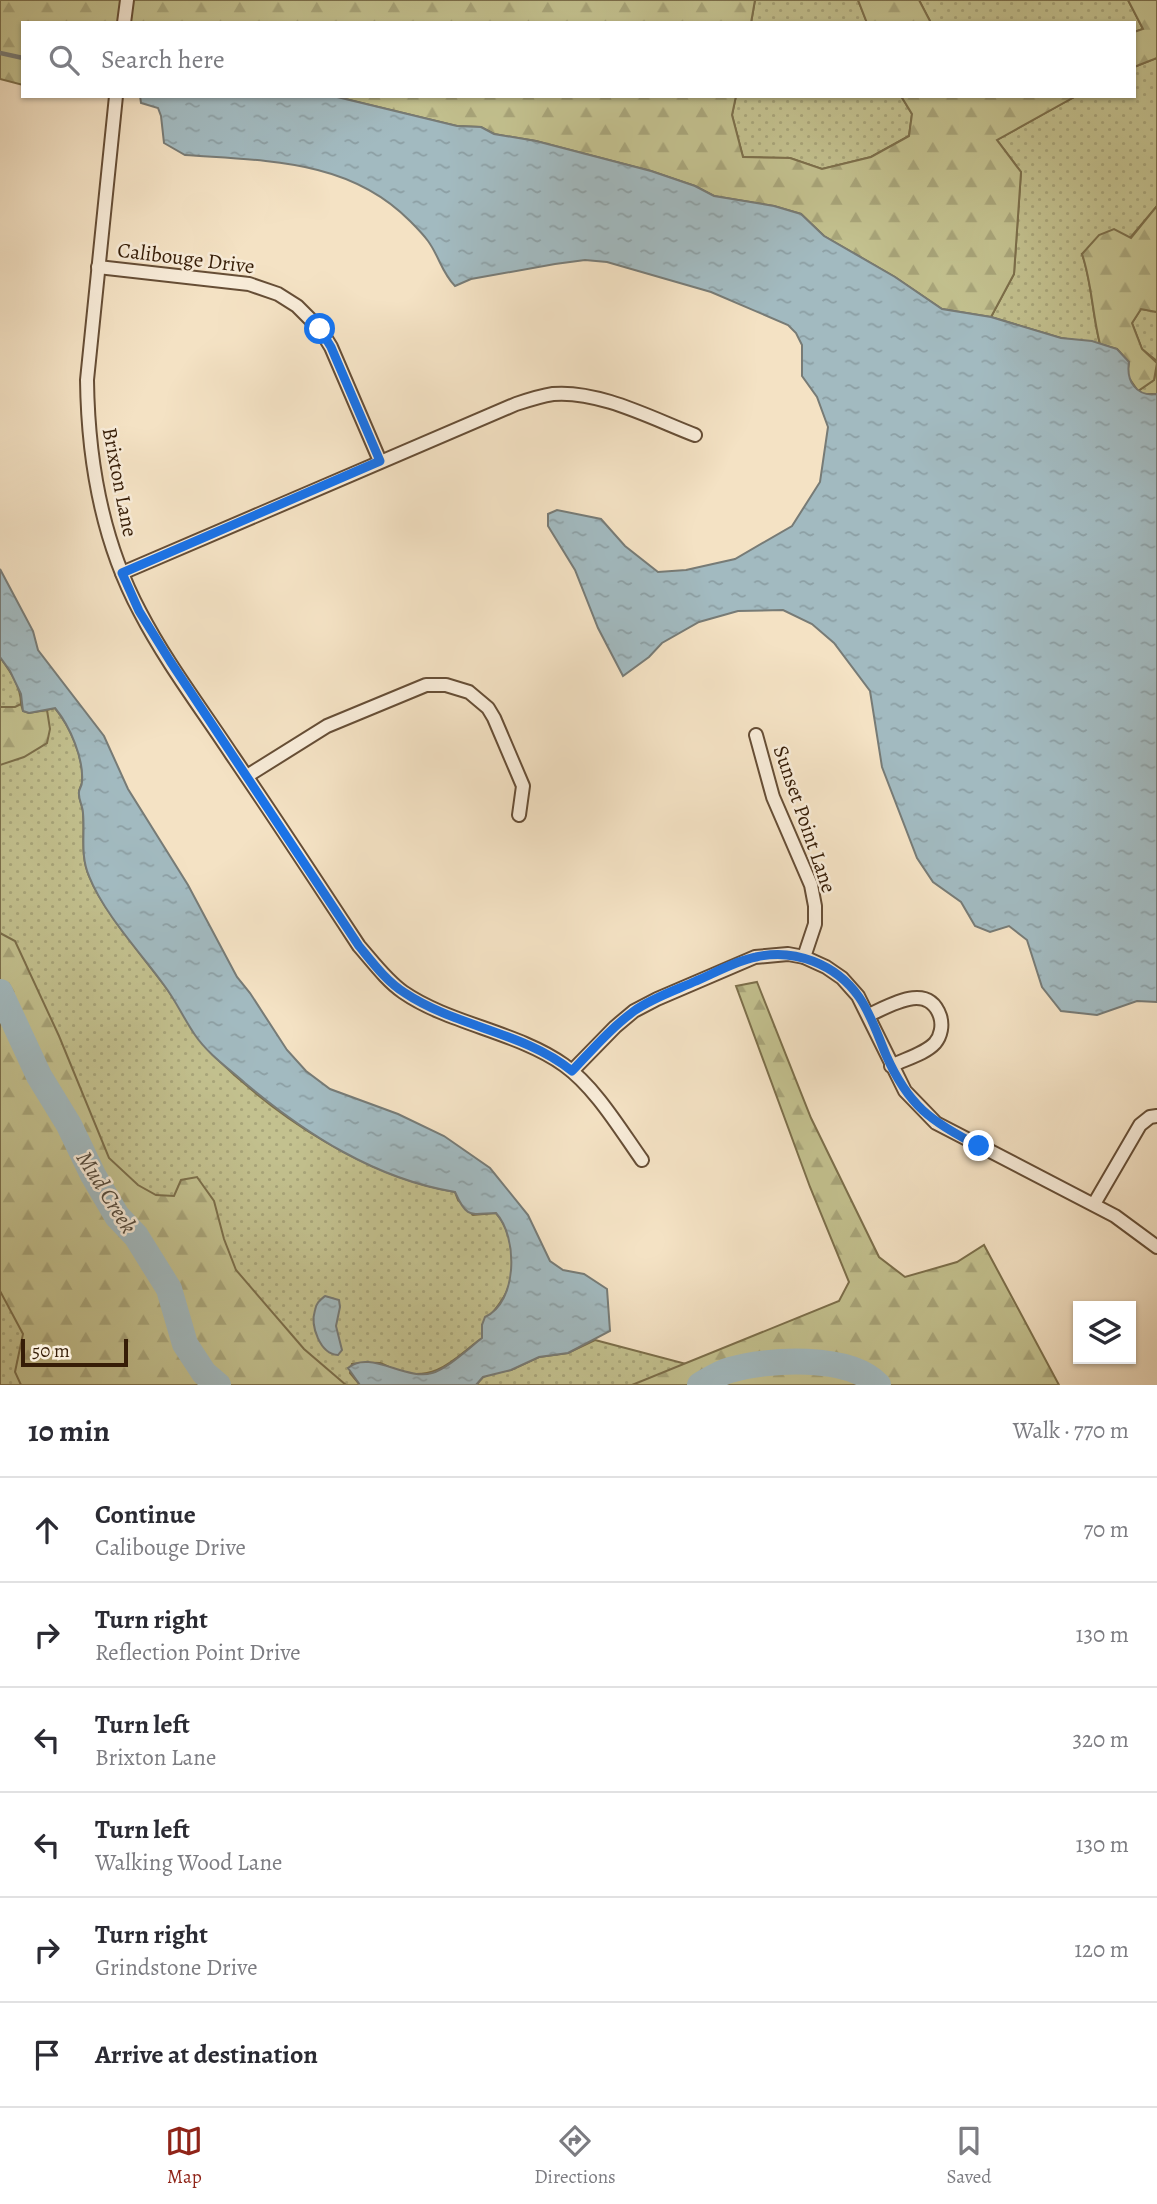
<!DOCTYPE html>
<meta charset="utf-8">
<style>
body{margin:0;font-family:Alegreya,serif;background:#f2f2f3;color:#2b2b33}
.controls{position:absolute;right:21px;bottom:21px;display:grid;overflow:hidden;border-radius:0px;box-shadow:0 2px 5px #0004}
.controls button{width:63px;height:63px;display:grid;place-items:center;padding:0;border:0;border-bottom:2px solid #e1e1e2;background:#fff;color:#2b2b33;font:35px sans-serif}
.scale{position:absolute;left:21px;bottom:18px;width:107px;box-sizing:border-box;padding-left:7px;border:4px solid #361d07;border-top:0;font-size:19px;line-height:24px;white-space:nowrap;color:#361d07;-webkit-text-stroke:5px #f8ecd9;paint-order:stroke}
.stop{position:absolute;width:21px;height:21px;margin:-16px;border:5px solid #1a73e8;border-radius:50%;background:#fff}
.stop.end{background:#1a73e8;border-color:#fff;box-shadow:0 2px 7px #0008}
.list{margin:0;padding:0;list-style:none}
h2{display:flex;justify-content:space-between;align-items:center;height:91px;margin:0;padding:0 28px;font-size:30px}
h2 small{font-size:23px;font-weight:400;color:#7c7c81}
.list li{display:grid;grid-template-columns:46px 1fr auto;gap:21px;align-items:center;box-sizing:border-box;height:105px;padding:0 28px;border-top:2px solid #e1e1e2}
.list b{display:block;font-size:26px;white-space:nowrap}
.list p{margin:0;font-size:23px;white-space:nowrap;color:#7c7c81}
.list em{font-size:23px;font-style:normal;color:#7c7c81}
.icon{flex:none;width:38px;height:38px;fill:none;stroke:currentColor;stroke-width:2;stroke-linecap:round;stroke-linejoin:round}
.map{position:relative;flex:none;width:1157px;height:1385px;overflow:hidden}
.search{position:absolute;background:#fff;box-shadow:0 2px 5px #0004;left:21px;right:21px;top:21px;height:77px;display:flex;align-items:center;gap:18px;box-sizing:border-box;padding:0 24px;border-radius:0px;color:#7c7c81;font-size:26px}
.sheet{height:721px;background:#fff}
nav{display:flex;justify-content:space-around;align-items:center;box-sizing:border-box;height:98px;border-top:2px solid #e1e1e2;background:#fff;font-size:19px;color:#7c7c81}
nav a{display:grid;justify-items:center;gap:4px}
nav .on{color:#8f2418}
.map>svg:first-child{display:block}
.grass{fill:url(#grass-dots);stroke:#7c6f4b;stroke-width:2}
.forest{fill:url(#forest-firs);stroke:#7c6f4b;stroke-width:2}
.water{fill:url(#water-ripples);stroke:#777b76;stroke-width:2}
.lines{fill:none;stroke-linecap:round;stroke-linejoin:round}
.stream{stroke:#777b76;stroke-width:4.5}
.river{stroke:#a2bac0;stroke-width:26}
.street-casing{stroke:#664e36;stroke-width:16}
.street{stroke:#f8ecd9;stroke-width:12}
.route{stroke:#1a73e8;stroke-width:9}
.labels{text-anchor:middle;stroke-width:5;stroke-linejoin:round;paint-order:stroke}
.street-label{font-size:21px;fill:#361d07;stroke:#f8ecd9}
.water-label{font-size:23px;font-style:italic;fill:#564c3e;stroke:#f8ecd9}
</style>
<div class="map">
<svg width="1157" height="1385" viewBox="0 0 1157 1385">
<defs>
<pattern id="grass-dots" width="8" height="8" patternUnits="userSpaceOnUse" patternTransform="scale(1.75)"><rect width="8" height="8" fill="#c3c18f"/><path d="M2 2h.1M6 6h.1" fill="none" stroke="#a8a57a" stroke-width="1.8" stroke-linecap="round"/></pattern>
<pattern id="forest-firs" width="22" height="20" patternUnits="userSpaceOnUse" patternTransform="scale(1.75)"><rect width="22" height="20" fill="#c3c18f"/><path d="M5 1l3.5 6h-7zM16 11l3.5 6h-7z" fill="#a8a57a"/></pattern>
<pattern id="water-ripples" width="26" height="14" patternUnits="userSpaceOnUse" patternTransform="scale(1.75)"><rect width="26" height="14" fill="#a2bac0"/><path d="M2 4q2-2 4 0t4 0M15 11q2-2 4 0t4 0" fill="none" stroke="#8c9fa4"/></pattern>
</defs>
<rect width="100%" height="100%" fill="#f4e2c4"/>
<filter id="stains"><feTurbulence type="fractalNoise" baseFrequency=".00286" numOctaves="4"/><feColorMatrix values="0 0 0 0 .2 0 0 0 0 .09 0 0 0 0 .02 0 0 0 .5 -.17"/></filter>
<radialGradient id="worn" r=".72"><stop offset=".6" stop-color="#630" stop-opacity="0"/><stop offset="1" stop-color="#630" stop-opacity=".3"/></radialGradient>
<g class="grass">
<polygon points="755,0 858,0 867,23 751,23"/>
<polygon points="919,0 1128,0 1143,29 1134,32 1134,23 931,23"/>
<path d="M 1157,58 L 1157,206 L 1130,238 L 1082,254 C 1092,283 1092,313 1100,344 L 1061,338 L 991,317 L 1014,274 L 1021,172 L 997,140 L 1076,96 L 1134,96 L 1134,67 Z"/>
<polygon points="736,96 901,96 912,114 909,136 871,157 822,169 790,158 743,157 732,115"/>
<polygon points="1141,309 1157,312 1157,361 1142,349 1132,323"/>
<polygon points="1157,363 1157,394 1142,394 1138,391 1154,380"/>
<path d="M 0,657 C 10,671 21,686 21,704 L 47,710 L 55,708 C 70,726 84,758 82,782 C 82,785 79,789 79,792 C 78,799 83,806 83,813 C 85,835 80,854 89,876 C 103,911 141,954 164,985 C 181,1007 194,1035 213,1055 C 277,1118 366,1177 455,1192 L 458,1200 L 473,1215 L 496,1213 C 513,1232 517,1270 506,1293 C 500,1305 491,1315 482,1325 L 482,1338 C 453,1359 438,1381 400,1372 C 393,1370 387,1365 380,1363 C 371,1362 361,1363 352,1364 L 350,1373 L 360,1385 L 0,1385 Z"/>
<polygon points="595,1340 766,1385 476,1385 483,1377 493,1373 511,1370 539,1357 568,1353"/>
</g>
<g class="forest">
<polygon points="0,0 755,0 751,23 23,23 23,85 0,79"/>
<polygon points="858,0 919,0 931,23 867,23"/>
<polygon points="1128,0 1157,0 1157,58 1134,67 1134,32 1143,29"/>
<polygon points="333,96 736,96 732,115 743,157 790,158 822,169 871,157 909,136 912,114 901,96 1076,96 997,140 1021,172 1014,274 991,317 942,309 895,277 824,236 801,214 774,206 714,196 695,186 651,171 536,141 494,134 481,127 457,126"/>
<path d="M 1157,206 L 1157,312 L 1141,309 L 1132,323 L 1142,349 L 1157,363 L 1154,380 L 1138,391 L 1127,375 L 1129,362 L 1117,349 L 1100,344 C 1092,313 1092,283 1082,254 L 1099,235 L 1114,229 L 1131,238 Z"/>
<polygon points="21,704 23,711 29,713 47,710 50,729 47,743 24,757 0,765 0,707 15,707"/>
<polygon points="0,933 15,941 59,1036 109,1158 138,1185 156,1195 174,1196 181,1180 197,1177 214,1201 224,1239 236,1270 304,1349 346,1385 21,1385 15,1372 23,1334 0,1291"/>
<polygon points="757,982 811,1118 879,1257 905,1277 957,1262 984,1245 1059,1385 632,1385 839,1301 849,1282 810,1187 736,986"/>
</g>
<g class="water">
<path d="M 140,96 L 333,96 L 457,126 L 481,127 L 494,134 L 536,141 L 651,171 L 695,186 L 714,196 L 774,206 L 801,214 L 824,236 L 895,277 L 942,309 L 991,317 L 1061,338 L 1092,341 L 1117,349 L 1129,362 C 1126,381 1136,397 1157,394 L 1157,1002 L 1137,1001 L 1097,1015 L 1061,1011 L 1042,987 L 1027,940 L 1009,926 L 990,932 L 975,926 L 961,902 L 933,882 L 917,858 L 882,767 L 870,691 L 834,643 L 812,624 L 783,610 L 738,611 L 699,622 L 662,643 L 649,657 L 623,676 L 598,628 L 575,570 L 548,526 L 548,514 L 557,510 L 601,519 L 625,546 L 658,572 L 686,570 L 735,559 L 792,526 L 820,482 L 828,427 L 817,397 L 802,376 L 802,345 L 796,333 L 788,325 L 711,292 L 607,262 L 585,260 L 555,264 L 471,279 L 455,286 C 442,273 439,256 428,241 C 423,234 416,227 410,221 C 349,159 266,161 185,155 L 164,143 L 161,116 L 158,108 L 141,103 Z"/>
<path d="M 0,569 L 33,631 L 38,650 L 104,736 L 128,789 L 188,885 L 237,977 L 250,993 L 287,1050 L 306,1071 L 330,1089 L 398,1114 L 444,1136 L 490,1168 L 528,1215 L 550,1261 L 563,1270 L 584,1274 L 607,1289 L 610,1331 L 568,1353 L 539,1357 L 511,1370 L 483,1377 L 476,1385 L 360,1385 L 348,1368 C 369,1349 406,1381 432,1373 C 447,1369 469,1348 482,1338 L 482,1325 L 485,1317 C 518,1302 518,1237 496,1213 C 470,1214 467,1219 455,1192 C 375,1179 306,1134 245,1083 C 228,1068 208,1054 195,1035 C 184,1019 176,1001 164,985 C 140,952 104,914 89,876 C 80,855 85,835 83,813 C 83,806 78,799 79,792 C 79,789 82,786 82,782 C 84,759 70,726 55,708 L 29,713 L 23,711 L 21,694 L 10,671 L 0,657 Z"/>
<path d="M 325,1296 L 339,1300 L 340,1307 L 336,1326 L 342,1350 L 338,1355 C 320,1354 310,1326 315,1310 C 316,1303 320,1300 325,1296 Z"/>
</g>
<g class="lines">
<polyline class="stream" points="0,53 23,58"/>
<g class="river">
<polyline points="0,992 39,1076 69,1125 93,1175 117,1216 136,1236 169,1289 185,1344 204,1373 218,1385"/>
<path d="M 700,1385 C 709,1380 719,1373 730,1370 C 767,1359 849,1354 878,1385"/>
</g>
<defs>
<g id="street">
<polyline points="124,23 127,0"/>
<path d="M 116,96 L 87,380 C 88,459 102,541 140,612 C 166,662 201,708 232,755 C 275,818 317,882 359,946 C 373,962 386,980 403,992 C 449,1024 518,1032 564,1065 C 595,1087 620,1129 642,1160"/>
<polyline points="98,267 249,284 278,294 297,306 320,329 331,347 380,461"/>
<path d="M 122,573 L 516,404 C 528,400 540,396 553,394 C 599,390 653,419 695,435"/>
<polyline points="756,735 773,797 811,885 815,906 815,924 804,957"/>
<polyline points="247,776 327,726 426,685 446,685 469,692 488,708 494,718 523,786 519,815"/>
<path d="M 869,1015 C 891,1005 928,982 940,1016 C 943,1025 941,1036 935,1043 C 925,1054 905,1059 891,1066"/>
<polyline points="572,1071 615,1027 634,1011 657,999 755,957 788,954 804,957 826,967 842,978 858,996 905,1091 936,1123 1115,1216 1157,1247"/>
<polyline points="1094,1204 1140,1125 1150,1117 1157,1116"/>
</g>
</defs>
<use href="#street" class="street-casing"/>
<use href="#street" class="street"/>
</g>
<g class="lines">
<path class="route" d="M 320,329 L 331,347 L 380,461 L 122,573 L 139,611 L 170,661 L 359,946 C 373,963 386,981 405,993 C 456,1027 524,1032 572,1071 C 592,1050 611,1028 634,1011 C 652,998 676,990 696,981 C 715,973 735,961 756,957 C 794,948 836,964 859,997 C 871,1014 878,1036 886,1055 C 908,1105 931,1122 979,1146"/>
</g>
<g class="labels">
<g class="street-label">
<text transform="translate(186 258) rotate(7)" y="7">Calibouge Drive</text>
<text transform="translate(120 482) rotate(79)" y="7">Brixton Lane</text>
<text transform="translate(805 819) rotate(71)" y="7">Sunset Point Lane</text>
</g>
<g class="water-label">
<text transform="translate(107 1192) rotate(58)" y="8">Mud Creek</text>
</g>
</g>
<rect width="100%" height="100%" filter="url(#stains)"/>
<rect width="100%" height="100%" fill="url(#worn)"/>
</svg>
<div class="controls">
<button><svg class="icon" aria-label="layers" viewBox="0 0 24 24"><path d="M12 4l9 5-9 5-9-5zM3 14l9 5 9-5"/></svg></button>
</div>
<div class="scale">50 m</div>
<div class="stop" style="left:320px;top:329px"></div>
<div class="stop end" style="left:979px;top:1146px"></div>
<div class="search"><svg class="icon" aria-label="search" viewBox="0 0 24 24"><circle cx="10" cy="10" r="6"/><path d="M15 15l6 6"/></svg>Search here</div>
</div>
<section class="sheet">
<h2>10 min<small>Walk · 770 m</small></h2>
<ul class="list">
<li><svg class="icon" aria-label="ahead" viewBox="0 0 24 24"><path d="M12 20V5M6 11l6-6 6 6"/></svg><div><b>Continue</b><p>Calibouge Drive</p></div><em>70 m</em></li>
<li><svg class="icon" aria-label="right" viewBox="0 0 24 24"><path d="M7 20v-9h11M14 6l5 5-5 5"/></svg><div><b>Turn right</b><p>Reflection Point Drive</p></div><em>130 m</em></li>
<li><svg class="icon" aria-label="left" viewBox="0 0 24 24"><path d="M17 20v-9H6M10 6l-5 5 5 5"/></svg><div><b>Turn left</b><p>Brixton Lane</p></div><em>320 m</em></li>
<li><svg class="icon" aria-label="left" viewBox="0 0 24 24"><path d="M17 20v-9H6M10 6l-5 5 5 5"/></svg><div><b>Turn left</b><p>Walking Wood Lane</p></div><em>130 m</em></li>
<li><svg class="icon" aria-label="right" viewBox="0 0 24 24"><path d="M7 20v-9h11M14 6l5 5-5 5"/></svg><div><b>Turn right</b><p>Grindstone Drive</p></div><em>120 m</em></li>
<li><svg class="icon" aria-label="arrive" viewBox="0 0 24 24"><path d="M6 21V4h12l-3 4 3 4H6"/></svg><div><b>Arrive at destination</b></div></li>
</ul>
</section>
<nav>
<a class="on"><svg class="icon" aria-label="map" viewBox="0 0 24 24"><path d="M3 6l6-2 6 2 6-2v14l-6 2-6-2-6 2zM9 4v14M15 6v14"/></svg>Map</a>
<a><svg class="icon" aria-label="directions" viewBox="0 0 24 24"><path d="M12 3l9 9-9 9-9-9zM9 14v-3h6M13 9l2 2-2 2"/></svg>Directions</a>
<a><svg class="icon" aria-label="saved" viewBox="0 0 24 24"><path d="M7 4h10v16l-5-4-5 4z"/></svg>Saved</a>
</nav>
